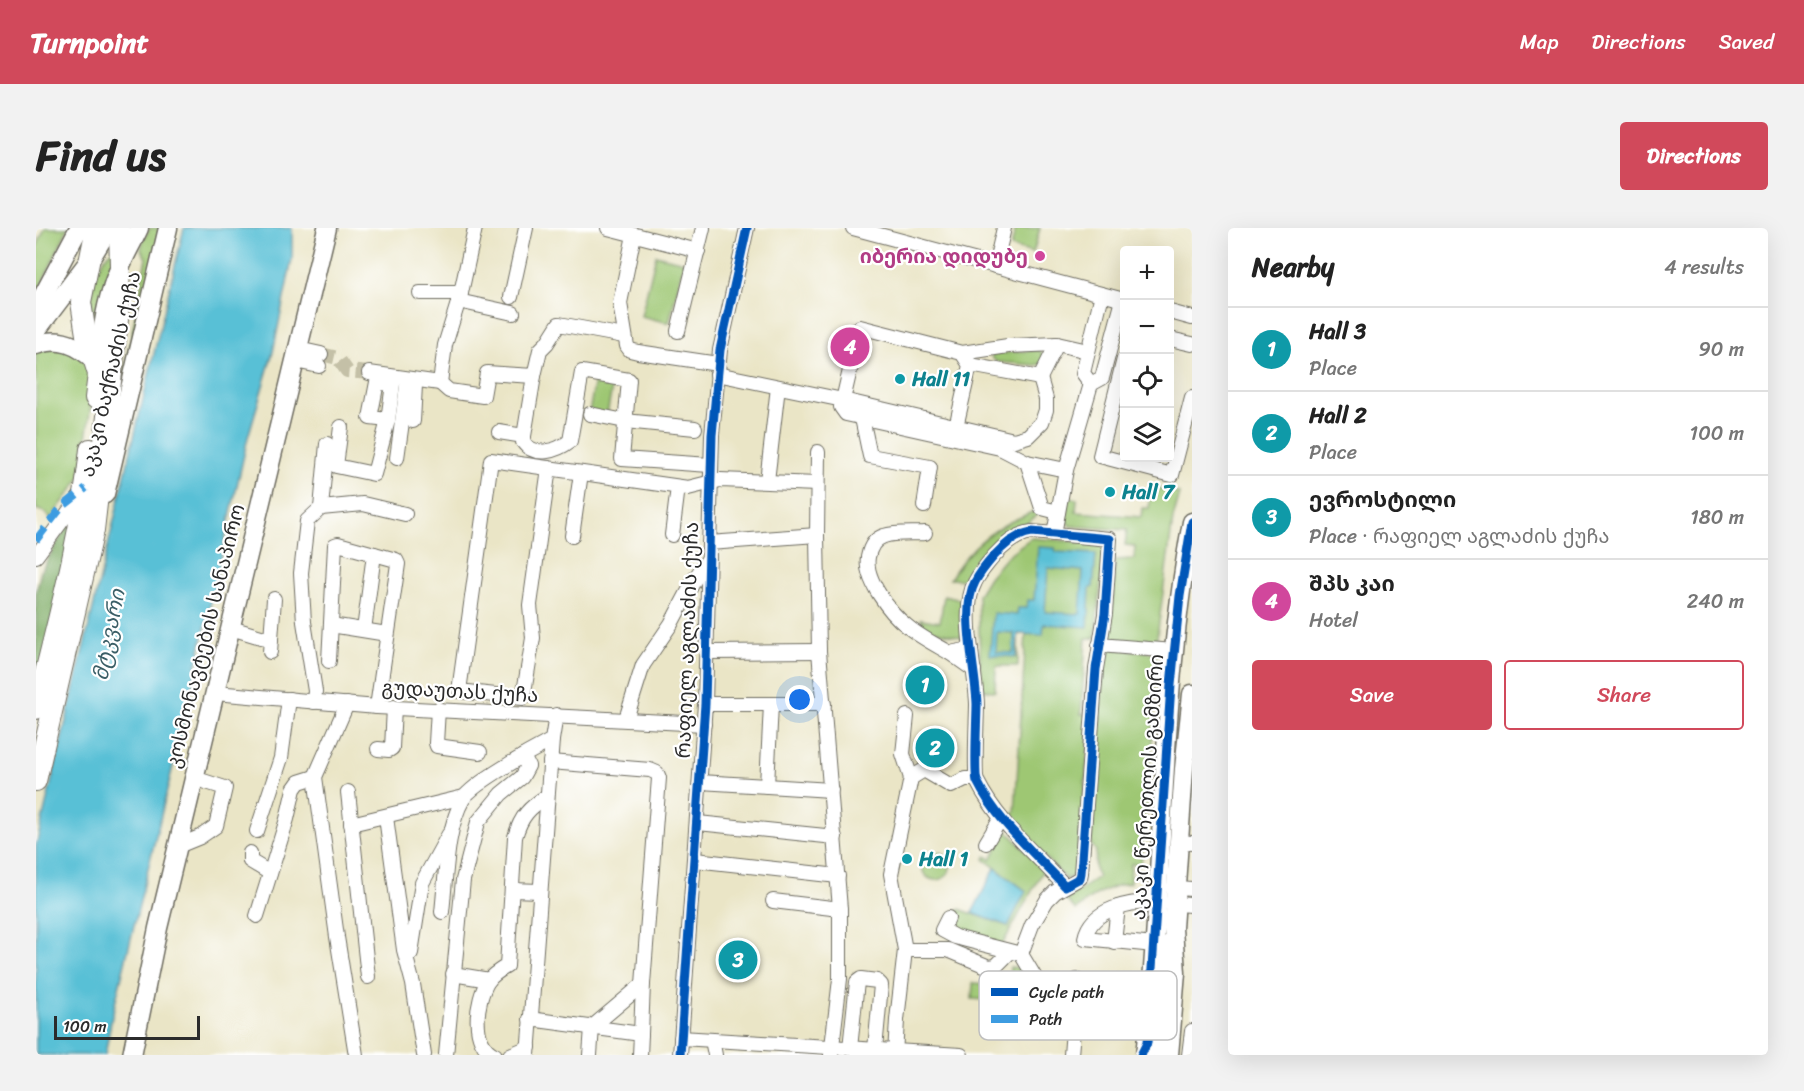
<!DOCTYPE html>
<meta charset="utf-8">
<style>
body{margin:0;font-family:Sriracha,"Noto Sans Georgian",sans-serif;background:#f2f2f2;color:#222}
.controls{position:absolute;right:18px;top:18px;display:grid;overflow:hidden;border-radius:6px;box-shadow:0 6px 24px #0002}
.controls button{width:54px;height:54px;display:grid;place-items:center;padding:0;border:0;border-bottom:2px solid #e0e0e0;background:#fff;color:#222;font:30px sans-serif}
.scale{position:absolute;left:18px;bottom:15px;width:146px;box-sizing:border-box;padding-left:6px;border:3px solid #2b2b2b;border-top:0;font-size:16px;line-height:21px;white-space:nowrap;color:#2b2b2b;-webkit-text-stroke:4px #fff;paint-order:stroke}
.you{position:absolute;left:764px;top:472px;width:21px;height:21px;margin:-15px;border:4px solid #fff;border-radius:50%;background:#1a73e8;box-shadow:0 0 0 9px #1a73e833}
.badge{display:grid;place-items:center;width:39px;height:39px;border-radius:50%;background:#d1495b;color:#fff;font-size:20px;font-weight:700}
.pin{position:absolute;translate:-50% -50%;border:3px solid #fff;box-shadow:0 2px 6px #0006}
.list{margin:0;padding:0;list-style:none}
h2{display:flex;justify-content:space-between;align-items:center;height:78px;margin:0;padding:0 24px;font-size:26px}
h2 small{font-size:20px;font-weight:400;color:#767676}
.list li{display:grid;grid-template-columns:39px 1fr auto;gap:18px;align-items:center;box-sizing:border-box;height:84px;padding:0 24px;border-top:2px solid #e0e0e0}
.list b{display:block;font-size:22px;white-space:nowrap}
.list p{margin:0;font-size:20px;white-space:nowrap;color:#767676}
.list em{font-size:20px;font-style:normal;color:#767676}
.actions{display:flex;gap:12px;padding:18px 24px}
.actions a{flex:1;padding:14px 0;border:2px solid #d1495b;border-radius:6px;text-align:center;font-size:21px;color:#d1495b}
.actions .main{background:#d1495b;color:#fff}
.icon{flex:none;width:33px;height:33px;fill:none;stroke:currentColor;stroke-width:2;stroke-linecap:round;stroke-linejoin:round}
.map{position:relative;flex:none;width:1156px;height:827px;overflow:hidden;border-radius:6px}
header{display:flex;align-items:center;gap:36px;box-sizing:border-box;height:84px;padding:0 30px;background:#d1495b;color:#fff}
header strong{font-size:28px}
nav{display:flex;gap:33px;margin-inline-start:auto;font-size:21px}
.intro{display:flex;align-items:center;justify-content:space-between;box-sizing:border-box;height:144px;padding:0 36px}
h1{margin:0;font-size:42px}
.button{padding:15px 27px;border-radius:6px;background:#d1495b;color:#fff;font-size:21px;font-weight:700}
main{display:flex;gap:36px;padding:0 36px}
aside{flex:1;background:#fff;border-radius:6px;box-shadow:0 6px 24px #0002}
.map>svg:first-child{display:block}
.green{fill:#9ec773;stroke:#64794f;stroke-width:1.5}
.forest{fill:#7eac65;stroke:#546c48;stroke-width:1.5}
.water{fill:#59c0d6;stroke:#427680;stroke-width:1.5;fill-rule:evenodd}
.lines{fill:none;stroke-linecap:round;stroke-linejoin:round}
.minor-tunnel{stroke:#c4c0a7;stroke-width:14;stroke-dasharray:14 7;stroke-linecap:butt}
.minor-casing{stroke:#6e6c61;stroke-width:16}
.major-casing{stroke:#6e6c61;stroke-width:21}
.highway-casing{stroke:#6e6c61;stroke-width:22}
.minor{stroke:#fff;stroke-width:14}
.major{stroke:#fff;stroke-width:18}
.highway{stroke:#fff;stroke-width:20}
.quiet{stroke:#3d9ce1;stroke-width:8;stroke-dasharray:15 8;stroke-linecap:butt}
.cycleway-casing{stroke:#fff;stroke-width:13}
.cycleway{stroke:#0057b8;stroke-width:9}
.hotel-dot{fill:#d1479c;stroke:#fff;stroke-width:2}
.culture-dot{fill:#0f9aa8;stroke:#fff;stroke-width:2}
.labels{text-anchor:middle;stroke-width:4.5;stroke-linejoin:round;paint-order:stroke}
.hotel-label{font-size:20px;font-weight:bold;fill:#b23c85;stroke:#fff;text-anchor:end}
.street-label{font-size:20px;fill:#2b2b2b;stroke:#fff}
.culture-label{font-size:20px;font-weight:bold;fill:#0d838f;stroke:#fff;text-anchor:start}
.water-label{font-size:21px;font-style:italic;fill:#3b5f67;stroke:#fff}
.key{fill:#fff;stroke:#bfbfbf;stroke-width:1.5}
.key-label{font-size:16px;fill:#2b2b2b}
</style>
<header>
<strong>Turnpoint</strong>
<nav><a>Map</a><a>Directions</a><a>Saved</a></nav>
</header>
<div class="intro"><h1>Find us</h1><a class="button">Directions</a></div>
<main>
<div class="map">
<svg width="1156" height="827" viewBox="0 0 1156 827">
<rect width="100%" height="100%" fill="#fff"/>
<filter id="ink" filterUnits="userSpaceOnUse"><feTurbulence type="fractalNoise" baseFrequency=".0167" numOctaves="2"/><feDisplacementMap in="SourceGraphic" scale="12" xChannelSelector="R" yChannelSelector="G"/><feConvolveMatrix kernelMatrix="1 2 1 2 8 2 1 2 1" color-interpolation-filters="sRGB"/></filter>
<filter id="wash" filterUnits="userSpaceOnUse"><feTurbulence type="fractalNoise" baseFrequency=".008" numOctaves="4" result="noise"/><feDisplacementMap in="SourceGraphic" scale="24" xChannelSelector="R" yChannelSelector="G"/><feGaussianBlur stdDeviation="1.35" result="paint"/><feColorMatrix in="noise" values="0 0 0 0 0 0 0 0 0 0 0 0 0 0 0 0 0 1.4 0 .05"/><feComposite in="paint" operator="in"/></filter>
<g filter="url(#wash)">
<rect width="100%" height="100%" fill="#eae5c6"/>
<g class="green">
<polygon points="9,0 32,0 0,68 0,21"/>
<polygon points="114,0 127,0 76,211 110,30 105,22 107,12"/>
<polygon points="980,0 1004,0 997,25 975,19"/>
<path d="M 79,20 L 62,97 C 48,84 57,48 66,34 C 69,28 74,24 79,20 Z"/>
<polygon points="620,27 648,34 633,95 605,88"/>
<polygon points="38,118 59,150 44,251 14,291 8,284 0,281 0,122"/>
<polygon points="1003,122 1009,129 1005,136 999,137 961,134 956,130 955,126"/>
<polygon points="559,151 577,154 571,187 553,185"/>
<polygon points="1119,260 1144,266 1137,291 1120,417 1074,410 1079,332 1098,331 1099,318 1089,317 1091,302 1034,298 1031,294 1032,270 1041,271 1040,284 1105,289 1106,280 1113,280 1115,265 1118,265"/>
<path d="M 1007,278 L 1009,281 L 968,313 L 934,352 L 914,351 C 929,326 947,308 972,295 C 984,289 996,285 1007,278 Z"/>
<polygon points="995,310 1069,316 1059,410 1050,410 1045,486 1055,487 1041,646 1030,651 972,591 979,584 990,406 982,406 982,438 960,438 959,463 945,462 942,367 953,349 972,327"/>
<polygon points="908,368 930,373 930,410 888,400 885,391 904,394"/>
<path d="M 1069,419 L 1120,425 L 1116,514 L 1105,636 L 1095,636 L 1094,655 C 1072,658 1056,667 1040,682 L 1030,672 L 1062,649 L 1059,641 L 1060,623 L 1055,616 Z"/>
<polygon points="970,602 1008,641 965,719 917,703 924,692 919,689 923,681 972,698 990,663 948,631 950,628 955,631"/>
<circle cx="900" cy="638" r="14"/>
<polygon points="974,739 989,740 986,773 972,772"/>
<polygon points="937,755 968,757 967,773 936,771"/>
</g>
<polygon class="forest" points="41,290 0,464 0,365 5,343 28,303"/>
<g class="water">
<polygon points="148,0 256,0 256,31 237,124 212,209 149,489 76,788 69,827 0,827 0,618"/>
<path d="M 1002,319 L 1019,320 L 1020,324 L 1060,326 L 1057,359 L 1054,360 L 1052,399 L 1008,396 L 1007,407 L 982,406 L 980,429 L 954,427 L 957,385 L 981,387 L 982,380 L 991,380 L 992,372 L 998,372 ZM 1012,340 L 1047,343 L 1044,386 L 1009,384 ZM 961,404 L 978,405 L 977,425 L 960,424 Z"/>
<polygon points="959,640 990,663 972,698 936,685"/>
</g>
</g>
<g filter="url(#ink)">
<g class="lines">
<polyline class="minor-tunnel" points="285,126 302,130 311,143 333,145"/>
<defs>
<g id="minor">
<polyline points="572,0 662,23"/>
<polyline points="817,0 1088,72"/>
<polyline points="598,7 584,75 591,118 594,122 602,124 682,136"/>
<polyline points="959,38 968,0"/>
<polyline points="384,65 425,65"/>
<polyline points="1066,66 1047,145 1055,156 1066,150 1087,72"/>
<polyline points="475,69 490,0"/>
<polyline points="422,73 477,85"/>
<polyline points="1134,84 1156,90"/>
<polyline points="642,103 667,0"/>
<polyline points="1134,111 1156,116"/>
<polyline points="262,121 285,126"/>
<polyline points="926,125 972,118 1021,116"/>
<polyline points="1088,131 1064,228 1136,247 1156,170"/>
<polyline points="259,133 283,138"/>
<polyline points="934,137 1004,150 1021,116 1052,123"/>
<polyline points="333,145 404,155 409,117 425,65 439,0"/>
<polyline points="681,146 807,172 805,179 810,186 964,220 991,234 1030,242"/>
<path d="M 498,148 L 487,214 C 499,230 521,223 534,213 L 546,144 L 593,152 L 586,231 L 674,237"/>
<polyline points="404,155 413,163 447,168 451,145 498,148 504,122 511,115 523,96 588,108"/>
<polyline points="554,186 589,193 659,200"/>
<polyline points="826,190 834,228 894,239 888,278"/>
<polyline points="352,192 334,190 341,154 354,156"/>
<polyline points="377,193 379,157"/>
<polyline points="305,199 300,238 338,246 352,192 358,149"/>
<polyline points="920,199 934,137 926,125 824,99 807,172 978,212 992,208 1006,194 1010,182 1010,171 1004,150"/>
<polyline points="463,204 488,208"/>
<polyline points="782,224 781,307 783,423 804,681 804,751 795,827"/>
<polyline points="361,230 372,151"/>
<polyline points="991,234 1006,280 1022,284"/>
<polyline points="513,240 494,377 497,410 487,470 423,463 455,232 652,260 684,252 781,256"/>
<polyline points="731,253 742,159"/>
<polyline points="285,280 327,276 369,286"/>
<path d="M 889,305 C 877,306 860,304 848,308 C 838,311 834,319 832,329 C 828,351 854,385 871,398 C 884,409 900,417 914,425"/>
<polyline points="1018,306 1030,242 1055,156"/>
<polyline points="636,307 642,259"/>
<polyline points="536,308 545,245"/>
<polyline points="673,315 781,307"/>
<polyline points="0,328 45,267"/>
<polyline points="295,397 351,406"/>
<polyline points="195,400 235,412"/>
<polyline points="328,402 338,326"/>
<polyline points="1063,417 1138,423"/>
<polyline points="935,421 914,425 938,442"/>
<polyline points="234,424 238,371"/>
<polyline points="672,424 783,423"/>
<polyline points="293,433 299,317 302,316 360,332 362,336 341,479"/>
<polyline points="179,465 341,479 668,496"/>
<polyline points="278,474 279,463 268,394 265,345 271,293 285,280 291,216"/>
<polyline points="311,476 279,549 301,709 320,827"/>
<polyline points="669,476 788,476"/>
<polyline points="402,481 400,515 401,518 444,524"/>
<polyline points="871,488 867,526 875,550"/>
<polyline points="590,491 607,437 635,396 660,349 673,330"/>
<polyline points="342,521 353,522 356,520 358,479"/>
<polyline points="514,534 614,542 621,545 623,550 607,756 556,799 554,827"/>
<polyline points="664,554 795,562"/>
<polyline points="731,558 735,476"/>
<polyline points="312,564 332,749"/>
<polyline points="350,589 368,722 377,756 388,827"/>
<polyline points="662,595 799,609"/>
<polyline points="315,596 428,569"/>
<polyline points="221,603 245,530 253,471"/>
<polyline points="1143,614 1156,615"/>
<polyline points="950,615 965,590"/>
<polyline points="142,618 164,609 180,598 189,560 158,550"/>
<polyline points="214,625 214,633 234,645"/>
<polyline points="659,632 802,648"/>
<polyline points="1140,660 1156,661"/>
<polyline points="476,662 504,663"/>
<polyline points="737,673 804,681"/>
<polyline points="1139,676 1156,677"/>
<path d="M 406,684 C 410,650 410,600 427,571 C 437,555 497,522 516,512 L 520,487"/>
<polyline points="221,688 251,591 258,561 263,554 279,549"/>
<path d="M 912,690 L 906,702 L 919,709 L 985,726 L 996,697 L 1011,672 L 1019,664 L 1044,650 L 1045,645 L 1060,441 L 1069,386 L 1074,311 L 996,304 C 981,306 967,318 958,328 C 951,336 944,344 939,354 C 924,381 940,444 941,476 C 941,489 938,546 941,553 C 961,594 999,625 1029,658"/>
<polyline points="1078,714 1082,679"/>
<path d="M 1118,717 L 1049,710 C 1055,680 1095,673 1121,674"/>
<polyline points="869,722 912,722 953,739 960,738 974,724"/>
<polyline points="375,725 386,655 413,606"/>
<polyline points="985,726 1000,751 999,771"/>
<polyline points="417,746 453,752"/>
<polyline points="494,791 605,806 604,827"/>
<polyline points="1037,792 1067,794"/>
<polyline points="605,806 607,756"/>
<polyline points="645,810 925,827"/>
<polyline points="676,812 679,827"/>
<polyline points="814,820 821,754 825,751 841,753 845,757 839,821"/>
<polyline points="410,827 427,652 442,594 465,566 486,549 492,538 487,528"/>
<path d="M 459,827 C 434,816 440,772 452,753 C 457,746 464,742 471,738 L 479,609 C 485,588 493,580 511,568"/>
<polyline points="474,827 493,819"/>
<polyline points="492,827 516,512"/>
<polyline points="644,827 669,476 676,207 684,122 711,0"/>
<polyline points="859,827 861,792 869,722 855,646 875,550 888,542 915,558 929,551 940,551"/>
<polyline points="1035,827 1041,752"/>
<polyline points="1124,827 1122,815 1128,740 1134,713"/>
<polyline points="1153,827 1156,803"/>
</g>
<g id="major">
<polyline points="0,81 43,0"/>
<polyline points="0,103 53,33 73,0"/>
<path d="M 0,117 C 23,108 42,117 59,133"/>
<path d="M 62,144 C 65,116 67,87 76,60 C 82,39 94,20 103,0"/>
<polyline points="69,266 132,0"/>
<polyline points="96,827 122,700 291,0"/>
<path d="M 1109,827 C 1129,650 1123,470 1156,294"/>
<polyline points="1133,827 1140,745 1137,700 1148,541 1156,466"/>
</g>
<g id="highway">
<polyline points="59,170 62,146 50,107 45,74 60,0"/>
<path d="M 0,481 C 21,395 45,309 54,221"/>
<polyline points="0,553 58,302 82,92 84,38 83,0"/>
</g>
</defs>
<use href="#minor" class="minor-casing"/>
<use href="#major" class="major-casing"/>
<use href="#highway" class="highway-casing"/>
<use href="#minor" class="minor"/>
<use href="#major" class="major"/>
<use href="#highway" class="highway"/>
<polyline class="quiet" points="0,312 25,280 50,260"/>
<defs>
<g id="cycleway">
<path d="M 996,304 L 1074,311 L 1069,386 L 1060,441 L 1045,645 L 1044,650 L 1029,658 C 999,625 961,594 941,553 C 938,546 941,489 941,476 C 940,444 924,381 939,354 C 944,344 951,336 958,328 C 967,318 981,306 996,304 Z"/>
<polyline points="644,827 669,476 676,207 684,122 711,0"/>
<polyline points="1105,827 1111,815 1135,457 1144,368 1156,294"/>
</g>
</defs>
<use href="#cycleway" class="cycleway-casing"/>
<use href="#cycleway" class="cycleway"/>
</g>
</g>
<circle class="hotel-dot" cx="1004" cy="28" r="6"/>
<g class="culture-dot">
<circle cx="864" cy="151" r="6"/>
<circle cx="1074" cy="264" r="6"/>
<circle cx="871" cy="631" r="6"/>
</g>
<g class="labels">
<g class="hotel-label">
<text x="992" y="35">იბერია დიდუბე</text>
</g>
<g class="street-label">
<text transform="translate(74 146) rotate(-77)" y="7">აკაკი ბაქრაძის ქუჩა</text>
<text transform="translate(169 408) rotate(-76)" y="7">კოსმონავტების სანაპირო</text>
<text transform="translate(651 412) rotate(-88)" y="7">რაფიელ აგლაძის ქუჩა</text>
<text transform="translate(424 463) rotate(3)" y="7">გუდაუთას ქუჩა</text>
<text transform="translate(1111 559) rotate(-86)" y="7">აკაკი წერეთლის გამზირი</text>
</g>
<g class="culture-label">
<text x="876" y="158">Hall 11</text>
<text x="1086" y="271">Hall 7</text>
<text x="883" y="638">Hall 1</text>
</g>
<g class="water-label">
<text transform="translate(73 407) rotate(-79)" y="7">მტკვარი</text>
</g>
</g>
<rect x="943" y="743" width="198" height="69" rx="9" class="key"/>
<rect x="955" y="760" width="27" height="8" fill="#0057b8"/>
<rect x="955" y="787" width="27" height="8" fill="#3d9ce1"/>
<g class="key-label">
<text x="993" y="770">Cycle path</text>
<text x="993" y="797">Path</text>
</g>
</svg>
<div class="controls">
<button>+</button>
<button>−</button>
<button><svg class="icon" aria-label="locate" viewBox="0 0 24 24"><circle cx="12" cy="12" r="6"/><path d="M12 2v4M12 18v4M2 12h4M18 12h4"/></svg></button>
<button><svg class="icon" aria-label="layers" viewBox="0 0 24 24"><path d="M12 4l9 5-9 5-9-5zM3 14l9 5 9-5"/></svg></button>
</div>
<div class="scale">100 m</div>
<div class="you"></div>
<div class="pin badge" style="left:889px;top:457px;background:#0f9aa8">1</div>
<div class="pin badge" style="left:899px;top:520px;background:#0f9aa8">2</div>
<div class="pin badge" style="left:702px;top:732px;background:#0f9aa8">3</div>
<div class="pin badge" style="left:814px;top:119px;background:#d1479c">4</div>
</div>
<aside>
<h2>Nearby<small>4 results</small></h2>
<ul class="list">
<li><span class="badge" style="background:#0f9aa8">1</span><div><b>Hall 3</b><p>Place</p></div><em>90 m</em></li>
<li><span class="badge" style="background:#0f9aa8">2</span><div><b>Hall 2</b><p>Place</p></div><em>100 m</em></li>
<li><span class="badge" style="background:#0f9aa8">3</span><div><b>ევროსტილი</b><p>Place · რაფიელ აგლაძის ქუჩა</p></div><em>180 m</em></li>
<li><span class="badge" style="background:#d1479c">4</span><div><b>შპს კაი</b><p>Hotel</p></div><em>240 m</em></li>
</ul>
<div class="actions"><a class="main">Save</a><a>Share</a></div>
</aside>
</main>
